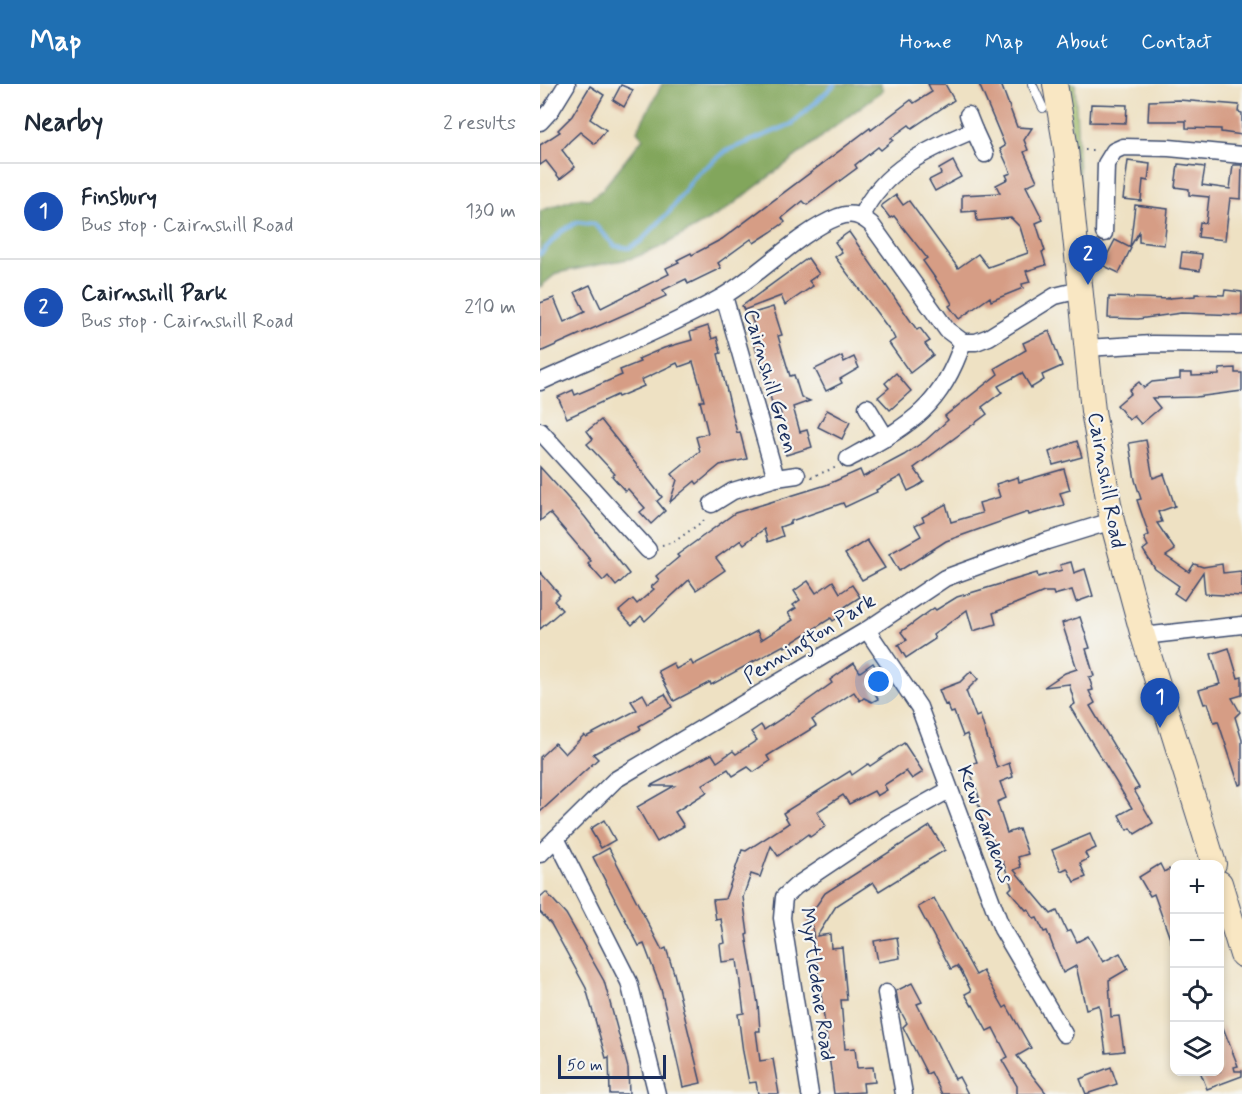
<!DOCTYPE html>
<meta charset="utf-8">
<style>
body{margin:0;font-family:Mynerve,sans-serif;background:#f6f6f7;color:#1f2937}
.controls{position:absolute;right:18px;bottom:18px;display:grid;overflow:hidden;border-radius:12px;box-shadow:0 3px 9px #0003}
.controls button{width:54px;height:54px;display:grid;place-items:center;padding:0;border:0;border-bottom:2px solid #e0e1e3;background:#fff;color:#1f2937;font:30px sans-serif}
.scale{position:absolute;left:18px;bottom:15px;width:108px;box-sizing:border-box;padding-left:6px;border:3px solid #1b2f5e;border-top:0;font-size:16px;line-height:21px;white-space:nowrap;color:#1b2f5e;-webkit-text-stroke:4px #f6f6f2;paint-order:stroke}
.you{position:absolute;left:339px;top:598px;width:21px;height:21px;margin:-15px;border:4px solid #fff;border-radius:50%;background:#1a73e8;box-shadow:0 0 0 9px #1a73e833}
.badge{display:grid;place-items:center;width:39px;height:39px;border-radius:50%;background:#1f6fb2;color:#fff;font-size:20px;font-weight:700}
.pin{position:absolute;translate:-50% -50px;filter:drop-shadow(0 2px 3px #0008)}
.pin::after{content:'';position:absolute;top:32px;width:21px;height:18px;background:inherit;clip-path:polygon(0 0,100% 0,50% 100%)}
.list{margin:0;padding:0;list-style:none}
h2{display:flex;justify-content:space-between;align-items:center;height:78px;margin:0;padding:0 24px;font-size:26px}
h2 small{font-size:20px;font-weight:400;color:#747a83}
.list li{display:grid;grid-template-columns:39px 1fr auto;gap:18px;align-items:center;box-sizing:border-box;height:96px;padding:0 24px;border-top:2px solid #e0e1e3}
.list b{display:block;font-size:22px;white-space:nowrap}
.list p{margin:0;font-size:20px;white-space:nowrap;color:#747a83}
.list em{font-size:20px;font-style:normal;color:#747a83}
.icon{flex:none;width:33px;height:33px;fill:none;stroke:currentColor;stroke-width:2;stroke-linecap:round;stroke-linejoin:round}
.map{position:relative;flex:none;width:702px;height:1010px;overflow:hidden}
header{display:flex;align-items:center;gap:36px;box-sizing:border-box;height:84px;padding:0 30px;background:#1f6fb2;color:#fff}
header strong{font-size:28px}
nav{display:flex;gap:33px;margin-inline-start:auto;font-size:21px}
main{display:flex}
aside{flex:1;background:#fff}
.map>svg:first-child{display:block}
.green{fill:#a3bf66;stroke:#5f7762;stroke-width:1.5}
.forest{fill:#82a65b;stroke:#4e6a5c;stroke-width:1.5}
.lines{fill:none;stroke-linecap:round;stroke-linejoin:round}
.stream{stroke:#6fabe0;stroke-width:4.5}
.building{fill:#d69d85}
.lane-casing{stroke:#3b4a6d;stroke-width:10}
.street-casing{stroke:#3b4a6d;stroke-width:19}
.secondary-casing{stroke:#3b4a6d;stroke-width:26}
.path{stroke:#3b4a6d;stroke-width:2;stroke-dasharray:1.5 4.5;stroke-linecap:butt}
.lane{stroke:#fff;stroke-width:8}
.street{stroke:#fff;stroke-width:16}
.secondary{stroke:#f9e7c3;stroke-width:24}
.labels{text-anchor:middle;stroke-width:4.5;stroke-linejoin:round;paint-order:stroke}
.street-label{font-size:21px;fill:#1b2f5e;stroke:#f6f6f2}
</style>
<header>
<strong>Map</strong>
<nav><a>Home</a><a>Map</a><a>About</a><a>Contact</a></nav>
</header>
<main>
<aside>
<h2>Nearby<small>2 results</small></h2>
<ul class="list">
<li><span class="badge" style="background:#1a4fb4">1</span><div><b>Finsbury</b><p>Bus stop · Cairnshill Road</p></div><em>130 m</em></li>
<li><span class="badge" style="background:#1a4fb4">2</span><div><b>Cairnshill Park</b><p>Bus stop · Cairnshill Road</p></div><em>210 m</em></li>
</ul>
</aside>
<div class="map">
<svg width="702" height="1010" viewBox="0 0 702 1010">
<rect width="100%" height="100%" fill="#f6f6f2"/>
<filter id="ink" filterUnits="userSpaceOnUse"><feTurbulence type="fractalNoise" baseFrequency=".0167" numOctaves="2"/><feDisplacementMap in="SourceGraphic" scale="12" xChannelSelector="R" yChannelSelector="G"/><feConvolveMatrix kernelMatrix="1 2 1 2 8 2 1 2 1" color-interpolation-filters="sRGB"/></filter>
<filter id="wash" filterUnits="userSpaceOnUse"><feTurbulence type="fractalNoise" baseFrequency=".008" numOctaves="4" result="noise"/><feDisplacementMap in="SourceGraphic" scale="24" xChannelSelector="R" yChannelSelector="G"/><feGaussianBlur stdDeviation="1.35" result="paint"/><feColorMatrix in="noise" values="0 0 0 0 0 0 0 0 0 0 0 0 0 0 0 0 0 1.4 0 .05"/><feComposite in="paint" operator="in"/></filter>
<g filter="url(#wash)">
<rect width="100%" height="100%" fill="#eee1c3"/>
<polygon class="green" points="526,0 535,0 540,119"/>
<polygon class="forest" points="122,0 340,0 343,6 184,127 121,163 93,174 17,189 0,203 0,127 37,114 49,115 61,107 103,54 97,47"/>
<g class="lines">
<polyline class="stream" points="0,170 21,148 37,138 54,140 75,162 89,164 100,158 130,127 156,91 186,67 252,40 295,0"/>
</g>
<g id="blocks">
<g class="building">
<polygon points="388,0 405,0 414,16 372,44 369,41 351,54 353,56 341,66 338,63 315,81 317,84 267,121 263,117 242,134 245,138 231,148 214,159 211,155 178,179 181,184 148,200 146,195 123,206 126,212 0,268 0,219 14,214 24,238 45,228 35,208 50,201 61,224 129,190 126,184 139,178 137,176 151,169 152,171 182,155 330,44 331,46 371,16 374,19 392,8"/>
<polygon points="439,0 461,0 477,43 492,44 484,56 488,66 484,68 497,97 486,102 503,136 496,139 505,167 502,168 506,181 486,187 490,198 482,200 483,204 451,217 450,213 419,235 409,222 412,220 407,211 383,177 387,174 354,132 350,134 341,122 356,111 363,121 369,117 418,184 438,170 448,183 488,169 480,143 471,134 437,137 436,127 422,128 422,111 460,109 456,101 468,95 466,91 471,89 460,65 465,62"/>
<polygon points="81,1 93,6 84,23 73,16"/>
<polygon points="50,2 64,11 50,35 66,46 55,60 40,48 30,57 22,66 35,83 20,95 6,77 0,81 0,61 20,48 18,46 32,32"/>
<polygon points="639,16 699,21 698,28 702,29 702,51 681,48 681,45 646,44 646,37 608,37 609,17"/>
<polygon points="551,20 587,21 586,39 550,38"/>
<polygon points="413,77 421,93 395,107 389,96 401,90 399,85"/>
<polygon points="588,77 610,80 608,97 603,96 601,117 583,115"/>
<polygon points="638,80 665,83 662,101 690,105 693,81 702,81 701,115 690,114 685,156 658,153 660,138 666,139 669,113 649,111 649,105 635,103"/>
<polygon points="595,121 628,125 624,161 599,158 599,148 590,163"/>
<polygon points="309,148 377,246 380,244 390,257 385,260 393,271 370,289 349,259 355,255 352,249 295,173 302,168 295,158"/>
<polygon points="575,156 591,164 579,189 562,181"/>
<polygon points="642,168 662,170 660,187 640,184"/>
<polygon points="268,174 279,190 269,197 273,202 245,221 241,212 204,226 202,222"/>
<polygon points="685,206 702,208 702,231 641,229 598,235 568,234 569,213 631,215 629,214 655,212 655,210 684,211"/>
<polygon points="233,223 242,251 238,252 250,292 254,291 261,313 270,317 253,323 260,348 267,346 272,363 246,371 238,346 245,344 238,320 233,322 209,242 214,241 210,230"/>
<polygon points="168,242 172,255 177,253 181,269 178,270 197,349 200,348 207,375 180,381 157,400 155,397 130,418 137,396 132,390 160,367 156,353 168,349 160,317 164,317 161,305 153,278 139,283 137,279 101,296 104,302 78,313 77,311 27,334 18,313 33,306 35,311 82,291 80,286 100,278 98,275 124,264 152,256 150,248"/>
<polygon points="509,247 522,282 502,291 504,296 491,304 482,289 458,302 462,308 442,323 447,330 374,384 384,398 376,403 368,407 361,392 336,406 337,408 305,423 303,419 251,437 251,439 240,443 243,452 228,458 224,445 204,460 201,456 176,474 185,486 156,506 149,496 105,537 101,532 92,541 79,527 93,515 97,520 114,505 111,503 119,496 116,492 139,473 137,471 195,429 286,401 320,386 323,393 364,371 386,356 408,336 405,332 458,290 455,284 486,266 483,259"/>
<polygon points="302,272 304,278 314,273 319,284 300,295 302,299 286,307 275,285"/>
<polygon points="695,284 695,289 702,289 702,307 656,313 612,314 620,324 601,340 594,332 589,336 577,321 591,309 589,306 599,298 604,304 612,298 640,295 640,289 652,289 652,292 679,291 679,285"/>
<polygon points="356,289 371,307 350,326 338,313 349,304 345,299"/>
<polygon points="287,326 310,338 302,355 278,343"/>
<polygon points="61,336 122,413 117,417 125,427 111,440 100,428 105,424 88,405 85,407 72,392 75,390 47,360 53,355 47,347"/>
<polygon points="606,356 613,394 624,390 635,422 618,428 622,438 617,439 635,466 626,472 649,488 654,480 663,483 682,480 683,489 701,487 702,512 665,510 663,488 644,516 634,509 639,502 615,485 603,466 608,462 604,454 609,451 597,416 601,415 595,396 589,359"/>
<polygon points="537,357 542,373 513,381 509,368"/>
<polygon points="0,383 45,433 89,490 76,502 68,492 63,497 48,480 51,477 10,429 0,437"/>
<polygon points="524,385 530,406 520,409 524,421 489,431 488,428 406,457 359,487 349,470 381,452 375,441 384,437 382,433 406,420 411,438 442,429 439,419 460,413 456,400 478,393 479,398"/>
<polygon points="327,456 345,484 322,496 305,470"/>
<polygon points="531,478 534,489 545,485 553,512 536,518 532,506 514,511 513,508 504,508 453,529 456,540 433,547 427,526 393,551 395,555 366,574 358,561 367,556 361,548 394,524 396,526 417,513 497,489 498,493 522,486 520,481"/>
<polygon points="0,488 20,511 14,517 22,526 0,545"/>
<polygon points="268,497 276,509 293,497 300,509 312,501 320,513 303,524 306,528 293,537 291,534 245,563 244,561 171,601 170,598 134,617 118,587 133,579 136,585 151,577 153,581 217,547 221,556 253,536 248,529 256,524 253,521 260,516 254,507"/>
<polygon points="540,533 550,564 546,565 554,592 549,593 553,606 549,607 555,619 550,622 599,704 594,706 613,739 595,750 591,744 587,746 579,731 592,724 530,623 535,620 529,600 504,603 525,589 537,585 522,539"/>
<polygon points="689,564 698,594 702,593 702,611 692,614 700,628 695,633 702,656 702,700 699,701 678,637 674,638 668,619 664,620 659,606 680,600 671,570"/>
<polygon points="314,579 320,588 333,579 341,591 329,599 338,615 332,618 324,614 320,617 314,608 272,636 276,642 227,672 230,677 214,688 208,683 193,692 188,685 162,701 167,708 135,728 144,742 117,758 97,723 134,702 110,702 172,670 177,678 193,667 196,670 217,656 211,648 221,641 224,646 250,629 292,599 290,596"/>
<polygon points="431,587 438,595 426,607 436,633 440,631 457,684 469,679 473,693 460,698 466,714 457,718 467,749 479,745 488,770 478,773 481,783 474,786 511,830 517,827 527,848 531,846 537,858 548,852 563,878 580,869 588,885 569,896 571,933 579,932 584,967 566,969 559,921 546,925 536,882 523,889 507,847 504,848 497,834 494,835 488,825 486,826 469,806 472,803 463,778 460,779 453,756 447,758 438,728 441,727 436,714 439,713 428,681 437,678 427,650 423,652 414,628 411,629 407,620 405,621 399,606 420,598"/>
<polygon points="103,610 108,619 125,610 132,623 99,642 101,645 53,670 58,675 0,728 0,673 15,659 25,670 44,651 46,653 97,626 91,617"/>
<polygon points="364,659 383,688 372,695 366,687 344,701 347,706 337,712 334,707 309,720 303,711 277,728 286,742 270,753 268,750 238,772 231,762 220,793 211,790 203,813 208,850 206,851 218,920 220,947 216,947 220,977 233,975 239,1010 218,1010 216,998 209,999 203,968 198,930 204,929 197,876 182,878 180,860 185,859 181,835 176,836 173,816 185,815 202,766 206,767 249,739 243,729 310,687 312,691 328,680 330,682"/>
<polygon points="64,736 75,756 61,764 50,745"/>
<polygon points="390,742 405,766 339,807 333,798 296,822 277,852 290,850 291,864 302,863 307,916 301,916 305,965 315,964 317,984 333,983 335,998 323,999 324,1008 294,1010 272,842 265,838 285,809"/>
<polygon points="550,750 556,764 545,769 548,775 540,779 546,793 534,798 527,784 521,787 512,766"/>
<polygon points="69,764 122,866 126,864 134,889 161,999 143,1003 121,905 104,860 99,862 53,773"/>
<polygon points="620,780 624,788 629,785 634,794 633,863 614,810 610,812 599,793"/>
<polygon points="6,808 26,830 64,897 88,984 89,1010 70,1010 69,973 66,974 46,904 11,840 0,828 0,813"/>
<polygon points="394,814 436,891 443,887 464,924 467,922 491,964 477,972 507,1010 477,1010 477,1002 462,976 468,973 453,944 447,947 433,921 432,922 425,910 431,907 421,887 417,882 411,885 378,823"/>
<polygon points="357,853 360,874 338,878 334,857"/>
<polygon points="372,899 382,918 377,920 415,995 419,993 428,1010 402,1010 391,988 387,990 363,943 367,939 359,924 356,907"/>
<polygon points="682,941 698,982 694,983 695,987 702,987 702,992 667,1005 660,987 680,987"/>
<polygon points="571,983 577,1000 546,1010 540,995"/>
</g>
</g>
</g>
<g filter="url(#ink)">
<use href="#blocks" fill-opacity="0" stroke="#3b4a6d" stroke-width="1.5"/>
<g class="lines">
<defs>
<polyline id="lane" points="492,0 503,24"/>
<g id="street">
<polyline points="428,31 434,46"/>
<polyline points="0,38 11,26 27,0"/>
<path d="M 321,132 C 344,85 388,65 434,46 L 445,70"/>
<polyline points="564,149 566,80 574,67 583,63 629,64 702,71"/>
<polyline points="546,264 612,260 702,261"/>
<path d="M 0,298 C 61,270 124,246 182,213 C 219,192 259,148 298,133 C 312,128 320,131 331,140 L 407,246 L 423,258 L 436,258 L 449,253 L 515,212 L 540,206"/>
<polyline points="327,323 346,354"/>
<polyline points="0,347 108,466"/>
<path d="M 308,375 C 367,342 400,327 423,258"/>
<polyline points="236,394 257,391"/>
<polyline points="172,420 193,407 236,394 184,212"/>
<polyline points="327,546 379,623 462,845 524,950"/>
<polyline points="603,552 702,541"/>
<polyline points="16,754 89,898 117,1010"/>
<polyline points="0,770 75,696 327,546 405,494 507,457 572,437"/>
<polyline points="346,909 364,1010"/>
<polyline points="270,1010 242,834 244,813 256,802 350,739 409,706"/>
</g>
<g id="secondary">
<polyline points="515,0 526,65 553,327 572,437 603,552 674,780"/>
<polyline points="680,799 702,871"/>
</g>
</defs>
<use href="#lane" class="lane-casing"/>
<use href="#street" class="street-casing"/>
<use href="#secondary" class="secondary-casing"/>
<g class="path">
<polyline points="545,66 557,66"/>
<polyline points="271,393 297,383"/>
<polyline points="122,461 134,458 166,435"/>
</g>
<use href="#lane" class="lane"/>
<use href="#street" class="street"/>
<use href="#secondary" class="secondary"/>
</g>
</g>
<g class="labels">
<g class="street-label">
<text transform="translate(231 297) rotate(74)" y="7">Cairnshill Green</text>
<text transform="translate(567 396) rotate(80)" y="7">Cairnshill Road</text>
<text transform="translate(269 554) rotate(-32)" y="7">Pennington Park</text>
<text transform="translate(446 740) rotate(69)" y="7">Kew Gardens</text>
<text transform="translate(278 900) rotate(82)" y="7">Myrtledene Road</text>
</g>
</g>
</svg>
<div class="controls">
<button>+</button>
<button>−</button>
<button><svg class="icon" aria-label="locate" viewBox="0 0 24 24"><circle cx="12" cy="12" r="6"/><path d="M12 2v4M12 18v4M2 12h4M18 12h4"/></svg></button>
<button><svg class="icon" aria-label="layers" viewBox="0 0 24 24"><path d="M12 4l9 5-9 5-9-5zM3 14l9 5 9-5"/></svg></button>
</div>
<div class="scale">50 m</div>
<div class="you"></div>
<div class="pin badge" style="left:620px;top:644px;background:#1a4fb4">1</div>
<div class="pin badge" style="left:548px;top:201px;background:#1a4fb4">2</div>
</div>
</main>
